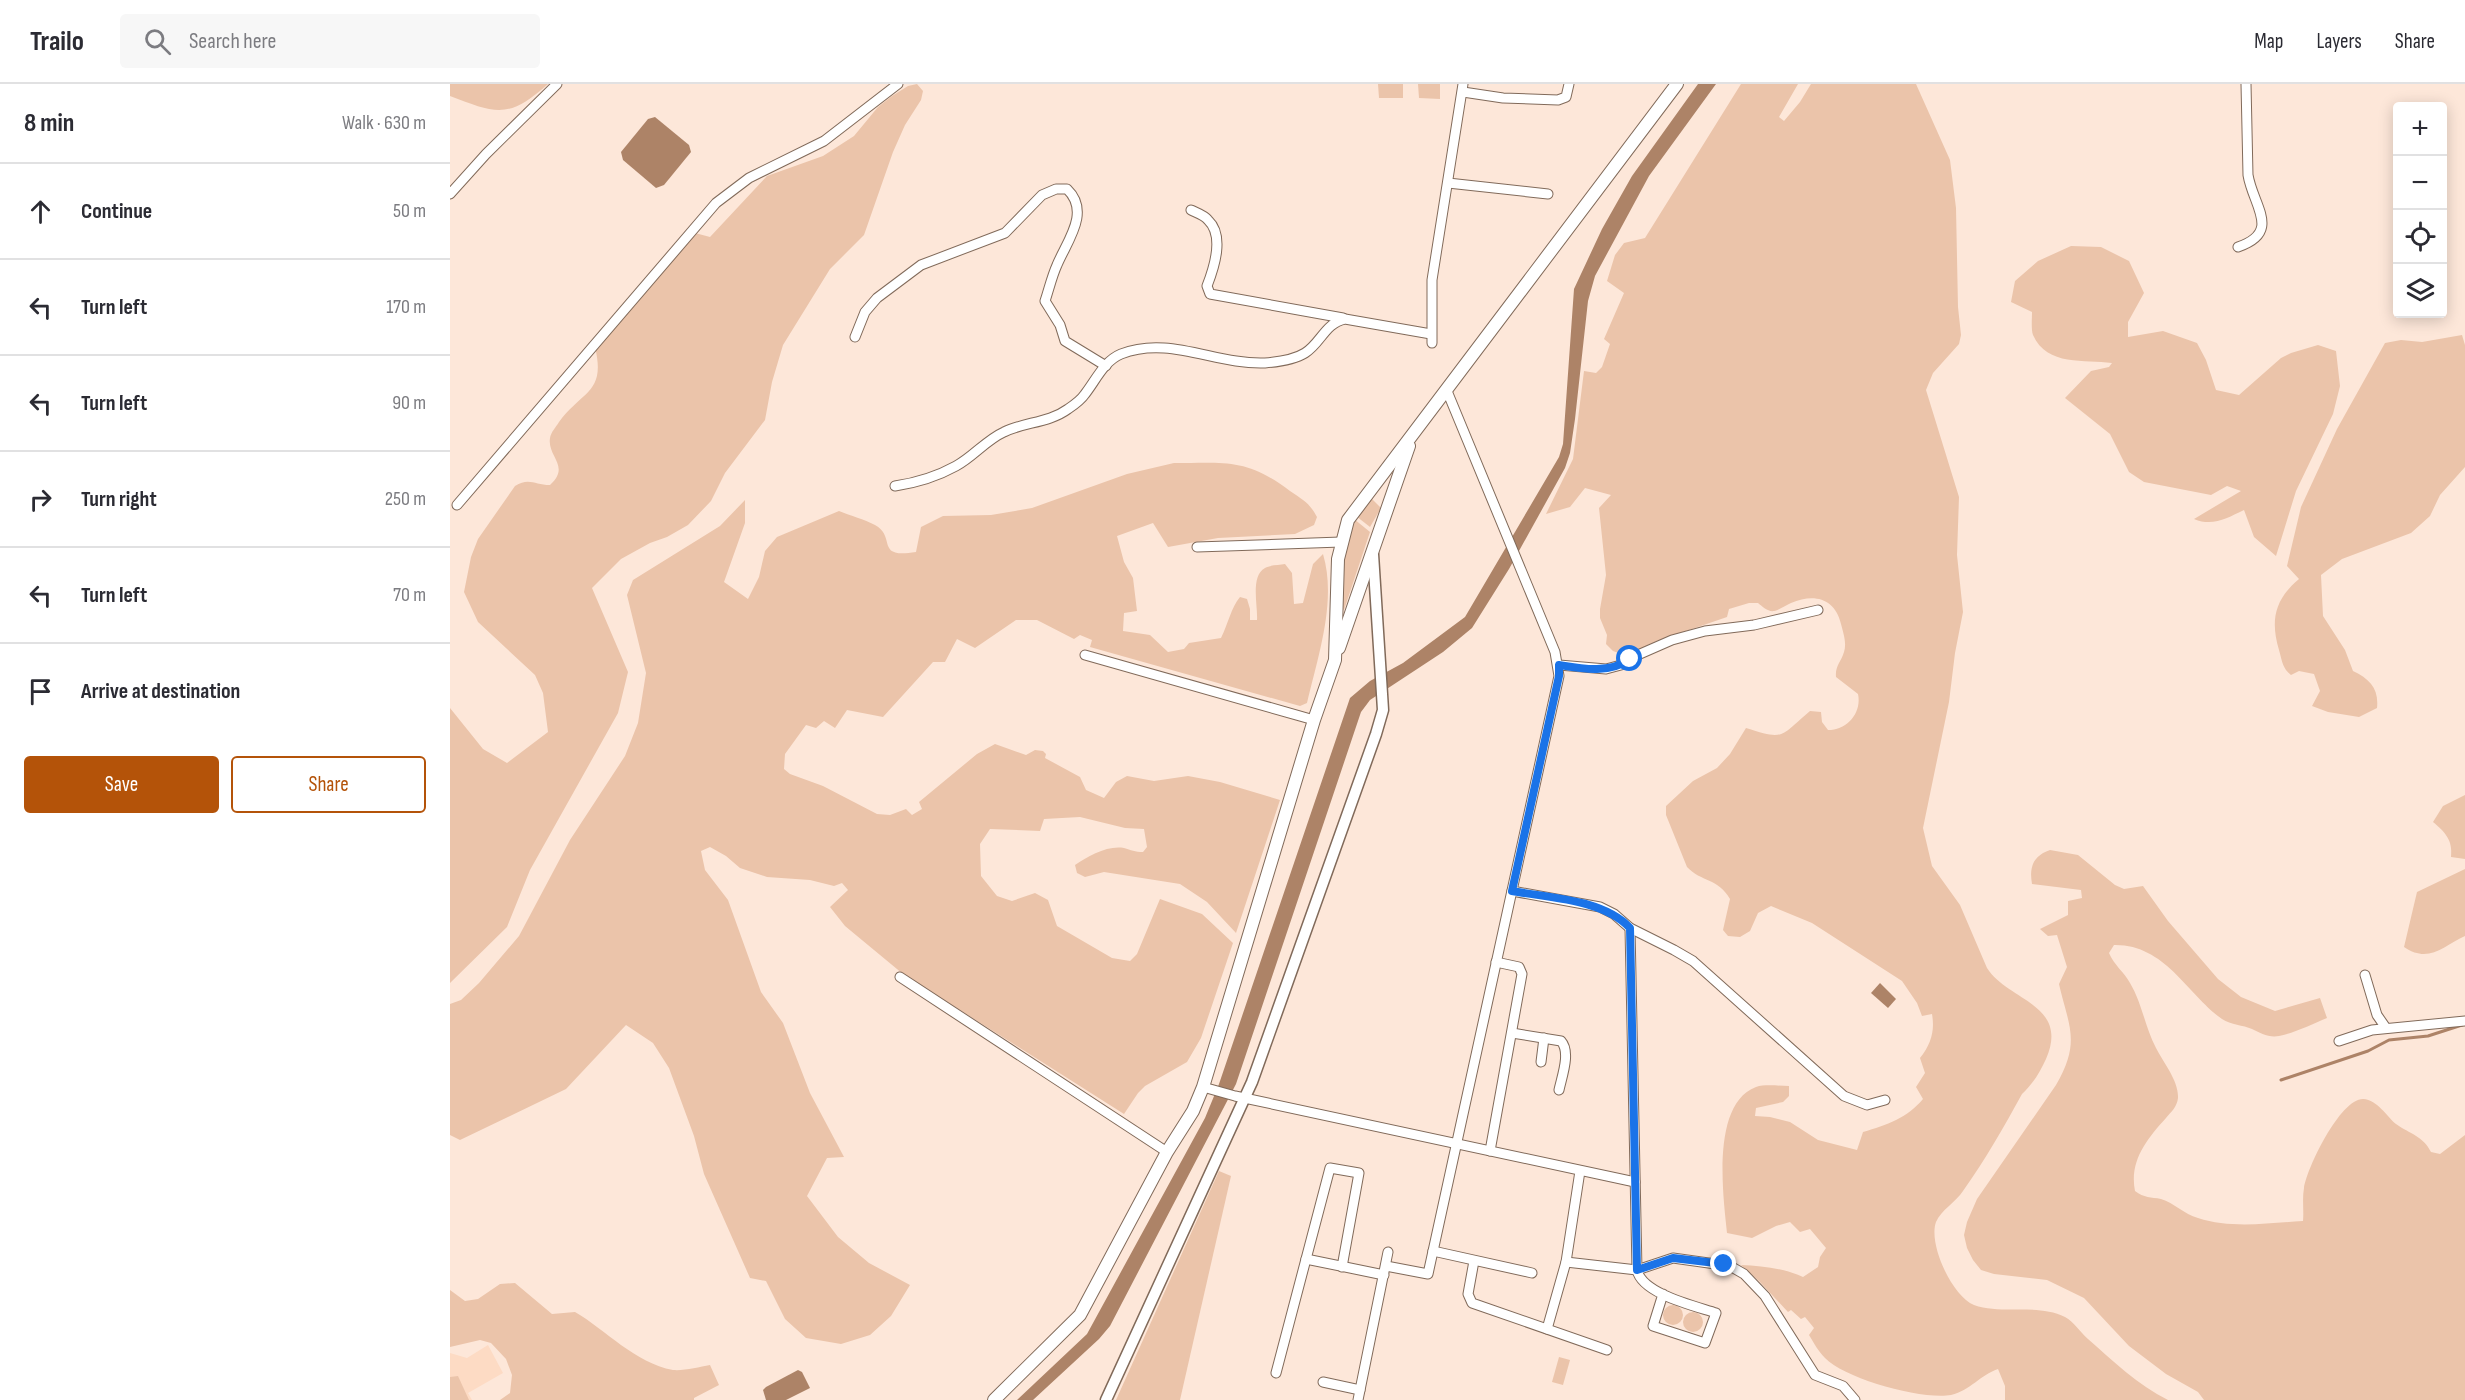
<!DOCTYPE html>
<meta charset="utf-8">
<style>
body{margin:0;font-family:"Sofia Sans Condensed",sans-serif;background:#f7f7f7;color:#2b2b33}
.controls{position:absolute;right:18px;top:18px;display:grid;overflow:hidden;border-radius:6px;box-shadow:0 3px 15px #0003}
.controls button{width:54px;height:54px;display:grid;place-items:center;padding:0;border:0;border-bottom:2px solid #e1e1e2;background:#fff;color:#2b2b33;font:30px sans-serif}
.stop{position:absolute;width:18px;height:18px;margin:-14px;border:4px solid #1a73e8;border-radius:50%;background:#fff}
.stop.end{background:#1a73e8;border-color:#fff;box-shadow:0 2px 6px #0008}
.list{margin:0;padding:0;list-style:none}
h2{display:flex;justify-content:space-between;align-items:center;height:78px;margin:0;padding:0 24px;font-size:26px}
h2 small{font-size:20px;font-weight:400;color:#7c7c81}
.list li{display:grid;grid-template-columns:39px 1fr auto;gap:18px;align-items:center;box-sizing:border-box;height:96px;padding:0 24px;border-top:2px solid #e1e1e2}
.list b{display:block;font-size:22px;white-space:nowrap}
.list em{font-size:20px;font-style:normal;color:#7c7c81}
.actions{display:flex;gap:12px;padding:18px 24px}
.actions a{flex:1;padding:14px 0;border:2px solid #b45309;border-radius:6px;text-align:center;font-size:21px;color:#b45309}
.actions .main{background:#b45309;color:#fff}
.icon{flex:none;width:33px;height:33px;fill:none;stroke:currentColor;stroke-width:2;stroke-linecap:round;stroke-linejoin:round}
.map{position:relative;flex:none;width:2015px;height:1316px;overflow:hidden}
header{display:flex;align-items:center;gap:36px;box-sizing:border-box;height:84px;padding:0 30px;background:#fff;border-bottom:2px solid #e1e1e2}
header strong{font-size:28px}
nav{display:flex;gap:33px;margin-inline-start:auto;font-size:21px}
.search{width:420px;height:54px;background:#f7f7f7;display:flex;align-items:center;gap:15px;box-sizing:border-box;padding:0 21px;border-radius:6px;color:#7c7c81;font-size:22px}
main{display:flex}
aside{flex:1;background:#fff}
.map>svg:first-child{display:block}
.built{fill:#fddbc4}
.green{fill:#ebc4aa}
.water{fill:#ad8367}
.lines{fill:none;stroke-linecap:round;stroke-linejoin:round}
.stream{stroke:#ad8367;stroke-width:3}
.minor-casing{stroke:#816a5a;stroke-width:11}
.tertiary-casing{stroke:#816a5a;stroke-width:13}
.secondary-casing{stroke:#816a5a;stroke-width:14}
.minor{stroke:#fff;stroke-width:9}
.tertiary{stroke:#fff;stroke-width:10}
.secondary{stroke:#fff;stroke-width:12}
.route{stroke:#1a73e8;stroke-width:8}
</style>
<header>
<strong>Trailo</strong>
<div class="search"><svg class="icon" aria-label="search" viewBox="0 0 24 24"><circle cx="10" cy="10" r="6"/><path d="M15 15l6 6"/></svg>Search here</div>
<nav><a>Map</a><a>Layers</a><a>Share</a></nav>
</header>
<main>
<aside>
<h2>8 min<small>Walk · 630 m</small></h2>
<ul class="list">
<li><svg class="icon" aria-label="ahead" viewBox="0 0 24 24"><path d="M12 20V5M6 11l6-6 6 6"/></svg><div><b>Continue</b></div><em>50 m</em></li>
<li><svg class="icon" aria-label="left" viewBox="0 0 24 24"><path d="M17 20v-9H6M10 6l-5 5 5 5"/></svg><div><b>Turn left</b></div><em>170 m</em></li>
<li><svg class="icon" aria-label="left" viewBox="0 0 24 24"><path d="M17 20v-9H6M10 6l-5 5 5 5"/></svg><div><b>Turn left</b></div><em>90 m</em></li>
<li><svg class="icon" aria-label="right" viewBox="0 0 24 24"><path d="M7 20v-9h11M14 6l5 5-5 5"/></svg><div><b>Turn right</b></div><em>250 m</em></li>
<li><svg class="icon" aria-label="left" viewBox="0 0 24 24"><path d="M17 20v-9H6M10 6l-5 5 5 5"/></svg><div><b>Turn left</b></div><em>70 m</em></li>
<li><svg class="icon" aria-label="arrive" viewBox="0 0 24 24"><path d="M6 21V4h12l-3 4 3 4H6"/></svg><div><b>Arrive at destination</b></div></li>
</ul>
<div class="actions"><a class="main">Save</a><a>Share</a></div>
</aside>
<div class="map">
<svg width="2015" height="1316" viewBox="0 0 2015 1316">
<rect width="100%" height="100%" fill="#fde7d9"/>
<polygon class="built" points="38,1261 53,1289 18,1309 22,1316 0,1316 0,1269 17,1274"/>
<g class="green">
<path d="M 0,0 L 98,0 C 59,35 47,30 0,12 Z"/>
<path d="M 467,0 L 473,7 L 471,16 L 455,41 L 443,68 L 414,151 L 380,185 L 333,261 L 322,298 L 315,336 L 275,389 L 261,417 L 238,441 L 217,453 L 200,459 L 171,475 L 142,504 L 178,588 L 168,629 L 80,786 L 57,843 L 0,899 L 0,624 L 33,665 L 57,679 L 98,648 L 93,609 L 85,591 L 28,538 L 14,508 L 21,473 L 28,455 L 65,402 C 79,393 85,401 100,401 C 121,382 97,373 100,354 C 101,348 106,343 109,338 C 133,306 156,309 145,263 L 245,149 L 260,153 L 317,92 L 373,72 L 404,52 L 428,23 L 442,12 L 458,2 Z"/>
<polygon points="928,0 953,0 953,14 929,14"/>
<polygon points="968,0 990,0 990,15 969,14"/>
<path d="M 1291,0 L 1348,0 L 1329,33 L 1334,37 L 1350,18 L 1361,0 L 1466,0 L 1500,76 L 1506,124 L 1508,223 L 1511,251 L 1509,260 L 1483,289 L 1476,306 L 1509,413 L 1507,471 L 1513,528 L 1505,569 L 1499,618 L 1473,744 L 1482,782 L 1510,821 L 1537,884 C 1558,917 1620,920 1596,975 C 1590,988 1583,1000 1572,1010 C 1554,1043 1535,1076 1513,1107 C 1506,1118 1491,1126 1486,1138 C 1478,1160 1502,1212 1524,1221 C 1552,1231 1587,1219 1615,1233 C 1624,1238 1630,1248 1638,1255 C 1663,1277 1688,1301 1718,1316 L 1555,1316 L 1555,1302 L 1548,1285 C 1530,1291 1521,1306 1501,1311 C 1472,1316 1395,1295 1375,1274 C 1368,1267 1364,1259 1359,1251 L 1364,1244 L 1355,1233 L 1351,1235 L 1341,1226 L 1338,1228 L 1309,1197 L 1291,1181 C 1313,1182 1333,1184 1353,1193 L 1368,1183 L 1370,1173 L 1376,1164 L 1360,1145 L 1350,1148 L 1340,1138 L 1326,1142 L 1302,1154 L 1277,1149 C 1273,1111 1261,1020 1306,1003 C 1315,1000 1329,1002 1339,1002 L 1339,1012 L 1333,1018 L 1306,1024 L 1305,1032 L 1320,1033 L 1340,1038 L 1368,1056 L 1407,1066 L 1413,1048 C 1437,1041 1457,1034 1473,1015 L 1466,1003 L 1475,989 L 1470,974 C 1481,960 1485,947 1482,930 L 1472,932 L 1467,919 L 1452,897 L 1362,839 L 1321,822 L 1308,829 L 1300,847 L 1290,853 L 1278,852 L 1273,846 L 1280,815 C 1268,794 1251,798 1237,783 L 1216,731 L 1216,722 L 1243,697 L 1267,684 L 1280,670 L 1296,644 C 1336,657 1330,652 1360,627 L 1371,628 L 1372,638 L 1378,646 C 1397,646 1412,629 1408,610 L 1386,593 C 1385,582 1391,578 1394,568 C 1397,559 1393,548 1391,540 C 1385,514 1364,509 1341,519 C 1336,521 1329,526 1324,527 C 1318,528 1313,523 1308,519 L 1299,519 L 1279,525 L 1277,533 L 1207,557 L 1181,569 L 1171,570 L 1163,567 L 1156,560 L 1157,551 L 1150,534 L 1150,525 L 1156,491 L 1149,424 L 1161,411 L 1135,404 L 1120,423 L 1096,430 L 1123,375 L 1134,287 L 1146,289 L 1152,283 L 1160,260 L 1154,255 L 1174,209 L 1157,197 L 1165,171 L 1174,159 L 1195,154 Z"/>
<path d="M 1621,162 L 1651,163 L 1679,177 L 1694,209 L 1678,238 L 1678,253 L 1713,247 L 1747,259 L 1756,276 L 1766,306 L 1789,311 L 1831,274 L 1841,269 L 1868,261 L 1886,267 L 1890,302 L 1883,330 L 1846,407 L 1826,472 L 1804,453 L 1794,426 C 1777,434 1763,443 1744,435 L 1791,407 L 1777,402 L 1761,411 L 1694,398 L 1679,388 L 1660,350 L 1615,314 L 1641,287 L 1659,283 L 1662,279 C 1635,275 1597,283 1583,251 C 1581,245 1582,235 1582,228 L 1561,218 L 1565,197 L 1588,177 Z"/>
<path d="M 2012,251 L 2015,261 L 2015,383 L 1990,411 L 1980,432 L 1961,449 L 1892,475 L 1871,491 L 1873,532 L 1895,566 L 1903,587 C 1920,595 1929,605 1927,624 L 1909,633 L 1878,628 L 1862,622 L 1870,607 L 1864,590 L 1849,587 L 1841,591 C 1832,584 1832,576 1829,566 C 1820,536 1825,515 1849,495 L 1837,482 L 1851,423 L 1887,345 L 1935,259 L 1951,256 L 1972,258 Z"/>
<path d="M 724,379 C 775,379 797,374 840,407 C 853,416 859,418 867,433 L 864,441 L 845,450 L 768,454 L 718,463 L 703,439 L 667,452 L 674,478 L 683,494 L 687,527 L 674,529 L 673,547 L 700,551 L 718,568 L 734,565 L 739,559 L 771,554 C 778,540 781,524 790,513 L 797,515 L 800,525 L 800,536 L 807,536 C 808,522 800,492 815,484 C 820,481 829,481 835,480 L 842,489 L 844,520 L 853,519 L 863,480 L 873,470 C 887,517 868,572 857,619 L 850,622 L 640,563 L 642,556 L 630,551 L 624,555 L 587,536 L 566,536 L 525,564 L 507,555 L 495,578 L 483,578 L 433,633 L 397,626 L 385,644 L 374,637 L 366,644 L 356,641 L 335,670 L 334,685 L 340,690 L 373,702 L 427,730 L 440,731 L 456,725 L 462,731 L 472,725 L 469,718 L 527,670 L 545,660 L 576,671 L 585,666 L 593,667 L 596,670 L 595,674 L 630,693 L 636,706 L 654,714 L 666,698 L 677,692 L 704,697 L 738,692 L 770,698 L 830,716 L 786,849 L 757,818 L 730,800 L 654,788 L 635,793 L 627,789 L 625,781 C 638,772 658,761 674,764 C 681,766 685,768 693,768 L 697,763 L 694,745 L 675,744 L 630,733 L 594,735 L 590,747 L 540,745 L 530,760 L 531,792 L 547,812 L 562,817 L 585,809 L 598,816 L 607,842 L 662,874 L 680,877 L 687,870 L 710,815 L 752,830 L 783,859 L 751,954 L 737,978 L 695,1002 L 688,1009 L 674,1030 L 453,890 L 395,842 L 380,823 L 398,806 L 392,799 L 384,802 L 360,796 L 317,793 L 290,784 L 276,772 L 260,763 L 251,767 L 255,786 L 278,816 L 311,908 L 333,939 L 360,1009 L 394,1073 L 377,1074 L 357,1112 L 388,1153 L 419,1179 L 460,1201 L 441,1232 L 420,1251 L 391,1260 L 356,1254 L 335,1235 L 316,1197 L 300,1194 L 254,1090 L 244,1052 L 219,984 L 203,959 L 176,941 L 116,1005 L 10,1056 L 0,1051 L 0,920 L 11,916 L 29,899 L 69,852 L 120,756 L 175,672 L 188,639 L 196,589 L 177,511 L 183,496 L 270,442 L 295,416 L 295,439 L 274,498 L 298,515 L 309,493 L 315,467 L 327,453 L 389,427 C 401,432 414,435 425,441 C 447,453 424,475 466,468 L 471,443 L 493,432 L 541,431 L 582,424 L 677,390 Z"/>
<polygon points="921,414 931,424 920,443 906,432"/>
<polygon points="904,435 920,448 894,526 892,525 893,474"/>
<path d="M 2015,711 L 2015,775 L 2001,773 C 2003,756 1995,748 1983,738 L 1993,722 Z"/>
<path d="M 1600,766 L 1628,771 L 1665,801 L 1674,805 L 1693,802 L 1718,837 L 1768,895 L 1791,913 L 1825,927 L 1870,914 L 1877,934 C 1862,940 1845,949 1829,952 C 1819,954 1810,949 1802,945 C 1793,941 1781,941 1772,935 C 1737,910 1715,860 1664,861 L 1659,869 C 1664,881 1674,888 1680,899 C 1692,919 1695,943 1706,964 C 1713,978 1729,997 1728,1014 C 1727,1023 1721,1028 1716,1034 C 1697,1055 1679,1077 1685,1107 C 1694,1114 1701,1113 1711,1115 C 1724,1119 1734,1130 1748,1134 C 1781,1145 1819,1139 1853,1137 C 1854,1126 1852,1115 1854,1104 C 1857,1084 1890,1015 1913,1015 C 1928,1016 1936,1032 1946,1040 C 1960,1050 1973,1052 1981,1068 L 1990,1070 L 2015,1051 L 2015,1316 L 1754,1316 L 1748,1308 L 1716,1290 L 1679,1262 L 1634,1214 L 1597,1196 L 1544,1190 L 1531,1186 L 1523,1176 L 1517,1164 L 1514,1151 L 1517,1138 L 1527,1115 L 1606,1001 C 1631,958 1619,943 1609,900 L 1617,883 L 1607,851 L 1598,852 L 1590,845 L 1618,831 L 1618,817 L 1632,814 L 1631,806 L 1582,800 C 1579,783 1583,772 1600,766 Z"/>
<path d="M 2015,785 L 2015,852 C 1993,862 1979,880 1954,863 L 1967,808 Z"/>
<polygon points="769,1087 781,1092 730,1316 666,1316"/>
<path d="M 65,1199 L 102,1230 L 125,1228 C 156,1246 185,1279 223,1286 C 234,1287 249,1283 260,1281 L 269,1301 L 244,1314 L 244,1316 L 50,1316 L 60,1309 L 62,1291 L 56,1275 L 41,1259 L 30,1256 L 0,1263 L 0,1206 L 15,1217 L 28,1215 L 50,1200 Z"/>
<circle cx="1223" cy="1231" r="10"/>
<circle cx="1243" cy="1238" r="10"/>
<polygon points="1109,1273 1120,1276 1113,1301 1102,1298"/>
<polygon points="8,1292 19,1316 0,1316 0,1293"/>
</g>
<g class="water">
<polygon points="1248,0 1266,0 1199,92 1145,192 1138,217 1125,335 1120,369 1115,384 1059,485 1022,544 993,568 920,616 911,628 786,1000 660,1242 649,1255 583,1316 567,1316 637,1250 755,1034 769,1000 900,614 920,597 953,579 1015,533 1109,373 1113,360 1124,205 1152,145 1182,92"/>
<polygon points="205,33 239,61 241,68 214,101 206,104 173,76 171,68 198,35"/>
<polygon points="1430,899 1446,915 1438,924 1421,909"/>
<polygon points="348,1286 352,1288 360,1304 336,1316 316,1316 313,1306 316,1303"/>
</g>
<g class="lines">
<polyline class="stream" points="1831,996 1918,967 1939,956 1978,952 2012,941"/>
<defs>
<g id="minor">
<polyline points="1013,8 1053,14 1108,16 1116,13 1119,0"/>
<polyline points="998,99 1098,110"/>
<polyline points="0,110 36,70 107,0"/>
<path d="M 741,126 C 747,129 754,131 758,136 C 775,152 764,184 757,202 L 760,210 L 893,234"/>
<path d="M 1788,163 C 1832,148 1803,122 1798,91 L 1796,0"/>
<path d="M 405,253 L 415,228 L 427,214 L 471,181 L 555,149 L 592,111 L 606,105 L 617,105 C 641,128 617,157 607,181 C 602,192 599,205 595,217 L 610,241 L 615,257 L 656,282"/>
<polyline points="982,259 982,196 1013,0"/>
<path d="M 445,402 C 465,399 488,392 506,382 C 523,373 536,356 554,348 C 574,338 599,339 618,325 C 624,321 631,316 635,310 C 646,296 654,277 671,270 C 719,251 766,281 815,279 C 827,278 844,276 855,269 C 871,259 875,239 895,235 L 981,250"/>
<polyline points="7,421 266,119 299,94 374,57 448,0"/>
<polyline points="747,463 891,458"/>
<polyline points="635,571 864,636"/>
<polyline points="1109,581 1156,585 1171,581 1190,570 1222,556 1255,547 1304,541 1368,526"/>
<polyline points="1062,807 1150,823 1164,830 1180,844 1224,866 1243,877 1394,1012 1417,1021 1435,1016"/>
<path d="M 1180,844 L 1187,1186 C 1192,1210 1245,1222 1266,1229 L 1255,1259 L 1203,1242 L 1213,1210"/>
<polyline points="1915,891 1927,931 1936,944"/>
<polyline points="450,893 717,1068"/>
<path d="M 1062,949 L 1111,957 C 1121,968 1112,992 1109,1006"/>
<polyline points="1889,957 1922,946 2015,937"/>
<polyline points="1091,978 1094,954"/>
<polyline points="753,1003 785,1012 1185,1098"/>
<polyline points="1040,1067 1072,890 1069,883 1046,878"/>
<polyline points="983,1167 1082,1189"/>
<polyline points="856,1175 934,1191"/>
<polyline points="1024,1177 1018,1210 1022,1219 1157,1266"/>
<polyline points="1116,1178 1187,1186 1223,1174 1280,1182 1294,1190 1315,1212 1365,1291 1393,1302 1405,1316"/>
<polyline points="936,1182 978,1190 1109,592 1105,568 997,307"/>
<polyline points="1097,1245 1116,1178 1130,1087"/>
<polyline points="826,1289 880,1084 909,1089 892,1183"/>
<polyline points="873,1298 910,1306"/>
<polyline points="908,1316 938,1168"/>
</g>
<polyline id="tertiary" points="656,1316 802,998 926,650 933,626 932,610 923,470"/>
<g id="secondary">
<polyline points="889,564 959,362"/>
<polyline points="544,1316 630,1231 717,1068 743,1027 753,1003 864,636 885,576 888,475 898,436 1227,0"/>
</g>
</defs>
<use href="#minor" class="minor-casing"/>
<use href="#tertiary" class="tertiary-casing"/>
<use href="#secondary" class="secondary-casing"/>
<use href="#minor" class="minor"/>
<use href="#tertiary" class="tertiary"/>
<use href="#secondary" class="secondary"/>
</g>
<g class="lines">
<path class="route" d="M 1180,575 C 1159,590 1133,585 1109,581 L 1109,592 L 1062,807 C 1099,814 1153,815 1180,844 L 1187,1186 L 1223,1174 L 1274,1180"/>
</g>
</svg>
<div class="controls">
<button>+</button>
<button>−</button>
<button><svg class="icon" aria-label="locate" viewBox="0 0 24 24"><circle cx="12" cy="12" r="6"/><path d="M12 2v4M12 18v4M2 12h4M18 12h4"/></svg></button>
<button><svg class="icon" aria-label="layers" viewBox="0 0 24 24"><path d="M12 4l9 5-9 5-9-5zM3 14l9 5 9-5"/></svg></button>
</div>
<div class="stop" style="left:1180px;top:575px"></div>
<div class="stop end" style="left:1274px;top:1180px"></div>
</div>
</main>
